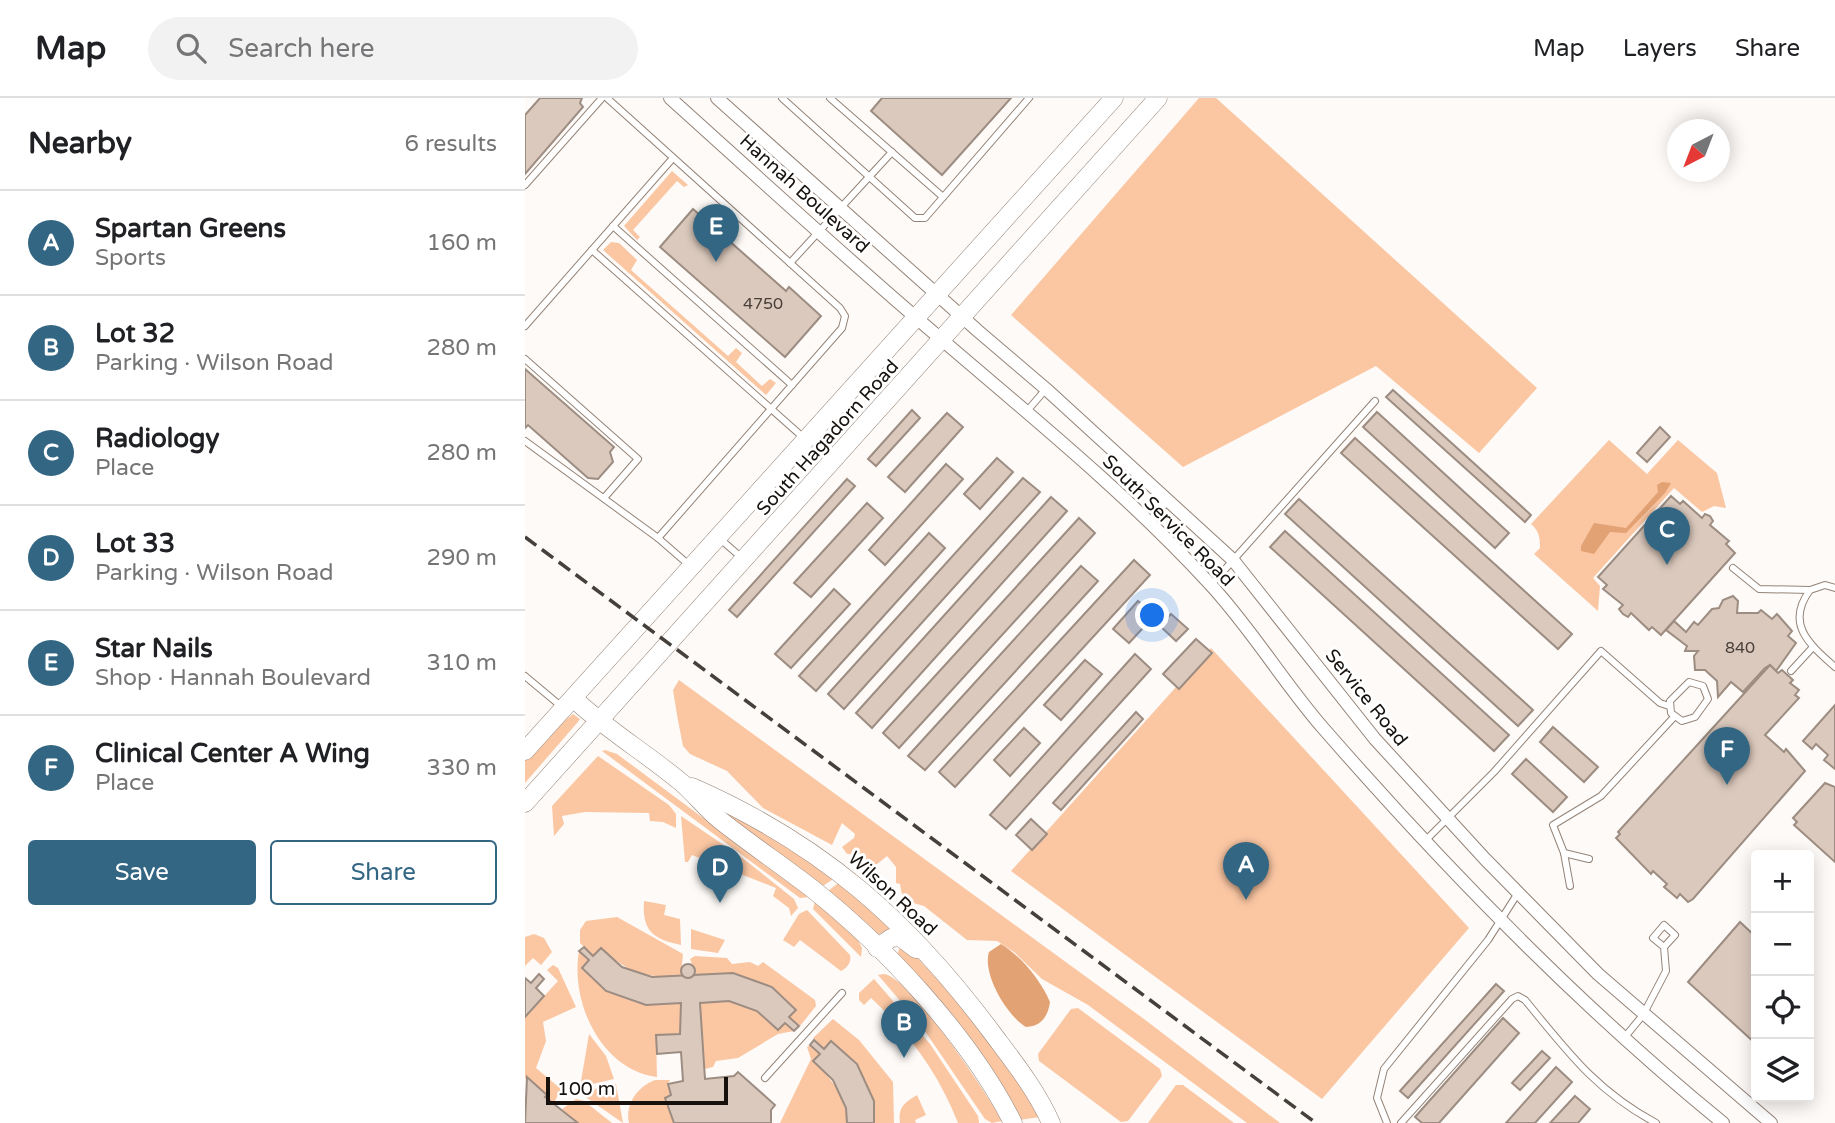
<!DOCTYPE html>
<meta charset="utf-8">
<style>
body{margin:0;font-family:"Varela Round",sans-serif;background:#f2f2f2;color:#202124}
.controls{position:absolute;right:21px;bottom:21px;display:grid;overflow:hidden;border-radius:7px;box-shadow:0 4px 18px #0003}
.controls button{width:63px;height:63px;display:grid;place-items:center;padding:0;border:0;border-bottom:2px solid #e0e0e0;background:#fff;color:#202124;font:35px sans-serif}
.compass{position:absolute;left:1142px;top:21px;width:63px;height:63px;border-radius:50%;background:#fff;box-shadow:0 4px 18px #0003;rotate:222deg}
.scale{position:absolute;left:21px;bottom:18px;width:182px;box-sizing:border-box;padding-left:7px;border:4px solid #17110d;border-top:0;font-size:19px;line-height:24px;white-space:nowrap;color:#17110d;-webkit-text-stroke:5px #fff;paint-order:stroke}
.you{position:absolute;left:628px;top:518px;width:24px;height:24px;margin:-18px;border:5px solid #fff;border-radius:50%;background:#1a73e8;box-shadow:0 0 0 10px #1a73e833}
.badge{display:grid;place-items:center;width:46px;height:46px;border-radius:50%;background:#336683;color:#fff;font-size:23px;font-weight:700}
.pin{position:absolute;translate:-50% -58px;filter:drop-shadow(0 2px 4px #0008)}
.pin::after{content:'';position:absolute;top:37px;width:24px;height:21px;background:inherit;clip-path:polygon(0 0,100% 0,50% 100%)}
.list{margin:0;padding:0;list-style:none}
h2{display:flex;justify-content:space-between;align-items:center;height:91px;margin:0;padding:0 28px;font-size:30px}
h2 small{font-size:23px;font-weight:400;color:#757577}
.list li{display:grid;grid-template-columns:46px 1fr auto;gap:21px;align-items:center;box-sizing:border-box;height:105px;padding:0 28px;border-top:2px solid #e0e0e0}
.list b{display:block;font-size:26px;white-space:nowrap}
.list p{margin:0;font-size:23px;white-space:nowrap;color:#757577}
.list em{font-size:23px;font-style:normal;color:#757577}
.actions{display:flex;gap:14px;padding:21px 28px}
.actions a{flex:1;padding:16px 0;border:2px solid #336683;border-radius:7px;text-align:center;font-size:24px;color:#336683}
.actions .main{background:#336683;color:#fff}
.icon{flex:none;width:38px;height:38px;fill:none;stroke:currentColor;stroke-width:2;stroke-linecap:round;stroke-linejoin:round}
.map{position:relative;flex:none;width:1310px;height:1025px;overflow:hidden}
header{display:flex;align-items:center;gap:42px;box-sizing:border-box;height:98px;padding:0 35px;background:#fff;border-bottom:2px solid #e0e0e0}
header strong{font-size:33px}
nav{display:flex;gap:38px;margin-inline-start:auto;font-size:24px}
.search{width:490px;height:63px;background:#f2f2f2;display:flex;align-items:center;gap:18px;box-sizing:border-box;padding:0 24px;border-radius:38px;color:#757577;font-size:26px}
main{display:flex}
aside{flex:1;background:#fff}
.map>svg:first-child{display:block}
.green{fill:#fbc7a3}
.water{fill:#e2a274}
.building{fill:#dbc9bd;stroke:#9c8c81;stroke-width:2}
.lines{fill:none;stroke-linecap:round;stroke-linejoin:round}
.lane-casing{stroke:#948378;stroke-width:8}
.street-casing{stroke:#948378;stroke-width:14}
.secondary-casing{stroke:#948378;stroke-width:19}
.lane{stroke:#fff;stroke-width:6}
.street{stroke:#fff;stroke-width:12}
.secondary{stroke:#fff;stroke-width:18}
.rail{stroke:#45403c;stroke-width:3.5;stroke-dasharray:14 7;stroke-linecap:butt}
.labels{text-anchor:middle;stroke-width:6;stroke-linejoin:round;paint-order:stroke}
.number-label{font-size:16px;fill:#483f39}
.street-label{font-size:19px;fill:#17110d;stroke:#fff}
</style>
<header>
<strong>Map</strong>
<div class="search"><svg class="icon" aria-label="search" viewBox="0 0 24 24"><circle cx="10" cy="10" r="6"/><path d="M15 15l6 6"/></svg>Search here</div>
<nav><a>Map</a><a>Layers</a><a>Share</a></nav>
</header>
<main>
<aside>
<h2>Nearby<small>6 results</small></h2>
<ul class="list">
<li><span class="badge">A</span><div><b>Spartan Greens</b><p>Sports</p></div><em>160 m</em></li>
<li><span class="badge">B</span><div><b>Lot 32</b><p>Parking · Wilson Road</p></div><em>280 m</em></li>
<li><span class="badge">C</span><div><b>Radiology</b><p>Place</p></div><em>280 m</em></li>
<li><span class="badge">D</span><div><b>Lot 33</b><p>Parking · Wilson Road</p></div><em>290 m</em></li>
<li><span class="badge">E</span><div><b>Star Nails</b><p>Shop · Hannah Boulevard</p></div><em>310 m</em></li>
<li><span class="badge">F</span><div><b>Clinical Center A Wing</b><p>Place</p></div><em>330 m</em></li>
</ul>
<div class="actions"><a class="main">Save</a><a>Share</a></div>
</aside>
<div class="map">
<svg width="1310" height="1025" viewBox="0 0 1310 1025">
<rect width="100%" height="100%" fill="#fdfaf7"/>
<g class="green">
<polygon points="674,0 691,0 1012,290 954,355 851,268 658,369 486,217"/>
<polygon points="147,73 163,87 159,89 152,83 108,132 115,139 112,142 99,128"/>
<polygon points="86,144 94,145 112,162 106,172 203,258 211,250 217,255 211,264 237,288 245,281 251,285 241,297 78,152"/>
<path d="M 1084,342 L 1122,376 L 1153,342 L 1192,375 L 1201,410 L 1189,408 L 1177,414 L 1149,390 L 1068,480 L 1075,488 L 1073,513 L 1009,456 L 1015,450 C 1015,439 1014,433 1006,426 Z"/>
<polygon points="686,550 944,830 797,1001 486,773"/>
<polygon points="154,582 619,921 755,1025 722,1025 563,907 517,881 489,854 472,843 442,842 399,808 378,802 375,786 371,785 371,769 362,758 346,771 334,756 322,756 317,749 329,740 330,736 317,725 307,747 238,710 202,673 165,656 158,648 152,617 148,592"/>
<polygon points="48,616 55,621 52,625 0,685 0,661 23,636"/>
<polygon points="80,652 92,656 285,799 275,800 77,653"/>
<polygon points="73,658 144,707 151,716 151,730 138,724 125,723 124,715 60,714 37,718 39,726 29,738 27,708"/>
<polygon points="192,710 254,742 311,779 298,788"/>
<polygon points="156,718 215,758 269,801 273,810 266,818 264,810 248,798 251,790 167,757 163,764 160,764"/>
<polygon points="316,783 368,831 351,837 303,793"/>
<path d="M 119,803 L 141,807 L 139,817 L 155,821 L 156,847 C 127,841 117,832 119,803 Z"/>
<polygon points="290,803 333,842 337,850 336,859 288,811"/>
<path d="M 282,812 L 325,857 C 327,864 322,870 316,873 L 275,842 L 269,849 L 258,842 L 274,816 Z"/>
<path d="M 92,819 L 158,856 L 156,878 C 118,880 104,875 76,850 L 68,858 L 55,845 L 55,832 L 61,823 Z"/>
<polygon points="166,831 200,842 193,855 166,851"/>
<polygon points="9,836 19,840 27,854 16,867 8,860 0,868 0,839"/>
<polygon points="375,849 383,850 429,899 493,983 515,1019 494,1022 372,857"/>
<path d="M 54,853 L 64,862 L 57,871 C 92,902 109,908 156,905 L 155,936 L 131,938 L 132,979 C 76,972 45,904 54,853 Z"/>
<path d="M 170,858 L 202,860 L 207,866 L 225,864 L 233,868 L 238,864 L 290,902 L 291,908 L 275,928 L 264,919 L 271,911 C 236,879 218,874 171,877 L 165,861 Z"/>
<polygon points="28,867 33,870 51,909 18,924 21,943 11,970 36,991 28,1007 20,999 22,997 3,979 0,981 0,919 33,883 22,872"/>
<path d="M 359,876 C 386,880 462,996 477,1023 L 467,1025 L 460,1021 L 395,926 L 353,877 Z"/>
<path d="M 349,881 L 405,946 L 453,1018 L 454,1025 L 433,1025 C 414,976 384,935 346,900 L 339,907 L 334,902 L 334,895 Z"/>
<polygon points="204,903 232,913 252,932 260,925 269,933 253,936 213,960 191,963 188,969 180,971 175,905"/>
<polygon points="553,910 635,971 637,978 603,1023 596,1024 514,963 513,956 546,911"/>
<path d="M 308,921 L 334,942 L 368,984 L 369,1025 L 349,1025 C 348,987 334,968 307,943 L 299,951 L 288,940 Z"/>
<polygon points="64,936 81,958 89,981 55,989"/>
<path d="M 285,947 L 295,956 L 288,963 C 307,981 321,998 322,1025 L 255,1025 L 286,961 L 282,949 Z"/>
<path d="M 130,982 L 145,982 L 143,986 L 146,997 L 140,1000 L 149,1025 L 104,1025 C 100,1006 112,989 130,982 Z"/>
<polygon points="91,986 98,1025 59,998 72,990"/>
<polygon points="651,987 658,987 709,1025 623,1025"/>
<path d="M 392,997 L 401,1017 L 390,1022 L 391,1025 L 375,1025 C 373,1009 379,1005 392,997 Z"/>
<polygon points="51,1001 59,1003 87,1025 53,1025 37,1011"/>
</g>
<g class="water">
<polygon points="1137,384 1146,385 1140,395 1101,435 1085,434 1069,456 1056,453 1056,448 1069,425 1101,430 1133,394 1132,387"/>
<path d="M 476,846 C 496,858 516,883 525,904 C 523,918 517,928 501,929 C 482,918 457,876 464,854 Z"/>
</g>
<g class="building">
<polygon points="15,0 57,0 55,5 58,9 0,76 0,17"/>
<polygon points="357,0 486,0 417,77 346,13"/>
<polygon points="168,111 261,193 264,189 296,218 260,259 135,149"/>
<polygon points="0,271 89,349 85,354 88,364 73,381 63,380 3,327 0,330"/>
<polygon points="868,292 1006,417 1000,424 861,299"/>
<polygon points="387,312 395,320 351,368 343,361"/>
<polygon points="852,314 984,435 970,450 838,329"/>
<polygon points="422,315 438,329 380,394 363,379"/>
<polygon points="1135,329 1145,339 1122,364 1112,355"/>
<polygon points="830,340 1047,536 1033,551 816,355"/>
<polygon points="472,360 488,374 455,411 439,396"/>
<polygon points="421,366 438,381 360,467 344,452"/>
<polygon points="498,380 515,394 319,611 303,596"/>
<polygon points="322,381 330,388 212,519 204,512"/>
<polygon points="1146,398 1155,406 1158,403 1177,420 1180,416 1185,418 1188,423 1185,427 1204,443 1201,446 1210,455 1136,537 1127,529 1124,532 1106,515 1103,519 1098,516 1094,511 1098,507 1078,491 1082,487 1073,479"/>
<polygon points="526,399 542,413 347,630 331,615"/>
<polygon points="774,401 1008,612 993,628 760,416"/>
<polygon points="342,405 358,420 286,499 269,485"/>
<polygon points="554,420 570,435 374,650 358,635"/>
<polygon points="760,433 984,637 969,653 745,449"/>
<polygon points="404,435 420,450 291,593 274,578"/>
<polygon points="609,462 625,477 430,689 414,674"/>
<polygon points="556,468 573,483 400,672 383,658"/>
<polygon points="309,491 325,506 266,570 250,556"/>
<polygon points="1208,498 1213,503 1212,515 1233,515 1236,512 1247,521 1252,516 1267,533 1263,538 1271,545 1251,573 1245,567 1240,570 1218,594 1206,584 1193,599 1192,583 1180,572 1170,572 1169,558 1173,553 1160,553 1162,548 1141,532 1149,523 1161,534 1169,524 1173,527 1187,511 1194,510 1198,502"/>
<polygon points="613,503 630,517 604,545 588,531"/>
<polygon points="646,516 663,531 651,543 635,528"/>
<polygon points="671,541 687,555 654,591 638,576"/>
<polygon points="610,556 626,571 481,731 465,717"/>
<polygon points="560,562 577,576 536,622 519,607"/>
<polygon points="1245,567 1253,575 1257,572 1268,582 1265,585 1274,592 1270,597 1274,600 1240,637 1259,654 1261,651 1280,673 1168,801 1163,804 1155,796 1152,800 1139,789 1142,786 1128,773 1126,776 1091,740 1095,736 1093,734"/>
<polygon points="1310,607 1310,671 1299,662 1303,657 1291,646 1287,651 1278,643"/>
<polygon points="611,614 618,621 536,712 528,705"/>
<polygon points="1028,629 1073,669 1059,684 1015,644"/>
<polygon points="499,630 515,645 485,678 469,662"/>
<polygon points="1001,661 1042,699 1028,714 987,676"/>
<polygon points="1300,685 1310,689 1310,764 1269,727 1272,724 1268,720"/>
<polygon points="506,721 522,736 507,752 491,737"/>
<polygon points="1215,824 1231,839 1231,946 1163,884"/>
<polygon points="59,849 68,858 76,850 97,869 127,879 208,875 247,889 271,912 264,919 274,928 269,933 260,925 253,932 232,913 204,903 175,905 180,981 209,978 213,974 250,1007 246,1012 246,1025 149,1025 140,1000 146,997 143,986 158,983 156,954 132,956 131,937 155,936 156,905 121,907 81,893 57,870 64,862 54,853"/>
<circle cx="163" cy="873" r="7"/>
<polygon points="14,876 19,881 11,890 19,898 0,919 0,880 6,885"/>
<polygon points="971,886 979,893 883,1000 875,993"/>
<polygon points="978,920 994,935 914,1025 897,1025 890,1019"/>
<polygon points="289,942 299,951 306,943 332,966 349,1003 349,1025 322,1025 321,1010 308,982 288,963 295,956 285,947"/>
<polygon points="1017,953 1025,960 995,992 987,985"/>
<polygon points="1031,969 1047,984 1010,1025 981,1025"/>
<polygon points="2,979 22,997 20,999 53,1025 0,1025"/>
<polygon points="1050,998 1065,1011 1053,1025 1025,1025"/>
</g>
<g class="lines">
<defs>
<g id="lane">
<polyline points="82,0 315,210 320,218 317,230 133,440"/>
<polyline points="257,0 390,120 400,120 504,0"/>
<polyline points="305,0 418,99"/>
<polyline points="0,87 77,0"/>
<polyline points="88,128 267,287"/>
<polyline points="67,152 280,341"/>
<polyline points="265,165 367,54"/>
<polyline points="0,228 148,60"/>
<polyline points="0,261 113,361 79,400"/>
<polyline points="502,313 521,291"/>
<polyline points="0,343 133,440 164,467"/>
<polyline points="625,423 643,403"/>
<polyline points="194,440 217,460"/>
<polyline points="1208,470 1234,491 1285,492"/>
<polyline points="686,487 850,303"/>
<path d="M 1310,490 L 1300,487 L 1285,492 C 1260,526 1284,546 1310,569"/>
<polyline points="1266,573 1288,549"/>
<polyline points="0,578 37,609"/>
<polygon points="1164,584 1178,588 1183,601 1170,619 1157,623 1146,615 1145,603"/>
<polyline points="901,742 969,674 1076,553 1135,605 1144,608"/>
<polyline points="1039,755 1064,761"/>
<polyline points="1045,788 1039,755 1028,727 1076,698 1149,619"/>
<polyline points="1099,940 1118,917 1141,873 1139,849 1150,837 1139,827 1128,840 1139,849"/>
<polyline points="240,980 317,895"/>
<polyline points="862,1025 852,1000 859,971 963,842 993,795"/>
<path d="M 876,1025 L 987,901 L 993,898 L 1000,902 C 1042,953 1071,993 1131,1025"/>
</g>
<g id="street">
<path d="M 145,0 C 235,81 324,163 416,241 C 507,319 602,396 684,485 C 726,530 758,584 798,630 C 921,771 1053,907 1198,1025"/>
<polyline points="192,0 453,233 521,291 708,462 850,641 960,761 1073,876 1246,1025"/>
</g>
<g id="secondary">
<path d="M 48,600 C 82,632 121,655 157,685 C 170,696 181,711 195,722 C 224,745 255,766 285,789 C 360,848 445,939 488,1025"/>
<polyline points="0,653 589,0"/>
<path d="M 167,689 C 297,746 384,823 468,936 C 489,964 512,993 526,1025"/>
<polyline points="0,705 633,0"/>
<polyline points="352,850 366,840 375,839 391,851"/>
</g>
</defs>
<use href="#lane" class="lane-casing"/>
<use href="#street" class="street-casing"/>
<use href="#secondary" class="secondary-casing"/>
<use href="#lane" class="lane"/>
<use href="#street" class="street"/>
<use href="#secondary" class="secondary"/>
<polyline class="rail" points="0,439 791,1025"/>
</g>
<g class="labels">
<g class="number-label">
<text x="238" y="211">4750</text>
<text x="1215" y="555">840</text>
</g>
<g class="street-label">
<text transform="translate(280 95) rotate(42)" y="7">Hannah Boulevard</text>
<text transform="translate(302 339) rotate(-48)" y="7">South Hagadorn Road</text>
<text transform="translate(644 422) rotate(45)" y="7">South Service Road</text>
<text transform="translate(842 599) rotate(51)" y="7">Service Road</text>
<text transform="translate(368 795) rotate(43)" y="7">Wilson Road</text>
</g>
</g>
</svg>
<div class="controls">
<button>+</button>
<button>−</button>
<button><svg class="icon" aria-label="locate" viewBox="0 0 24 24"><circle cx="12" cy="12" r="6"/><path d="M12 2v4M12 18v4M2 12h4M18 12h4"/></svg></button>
<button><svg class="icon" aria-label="layers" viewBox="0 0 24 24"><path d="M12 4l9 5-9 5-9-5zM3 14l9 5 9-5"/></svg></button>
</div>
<svg class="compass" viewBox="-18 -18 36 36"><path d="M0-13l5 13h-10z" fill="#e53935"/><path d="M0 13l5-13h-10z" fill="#757577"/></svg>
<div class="scale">100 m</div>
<div class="you"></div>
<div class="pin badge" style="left:721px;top:802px">A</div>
<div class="pin badge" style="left:379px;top:960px">B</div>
<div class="pin badge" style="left:1142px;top:467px">C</div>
<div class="pin badge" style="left:195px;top:805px">D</div>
<div class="pin badge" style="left:191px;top:164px">E</div>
<div class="pin badge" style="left:1202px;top:687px">F</div>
</div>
</main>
